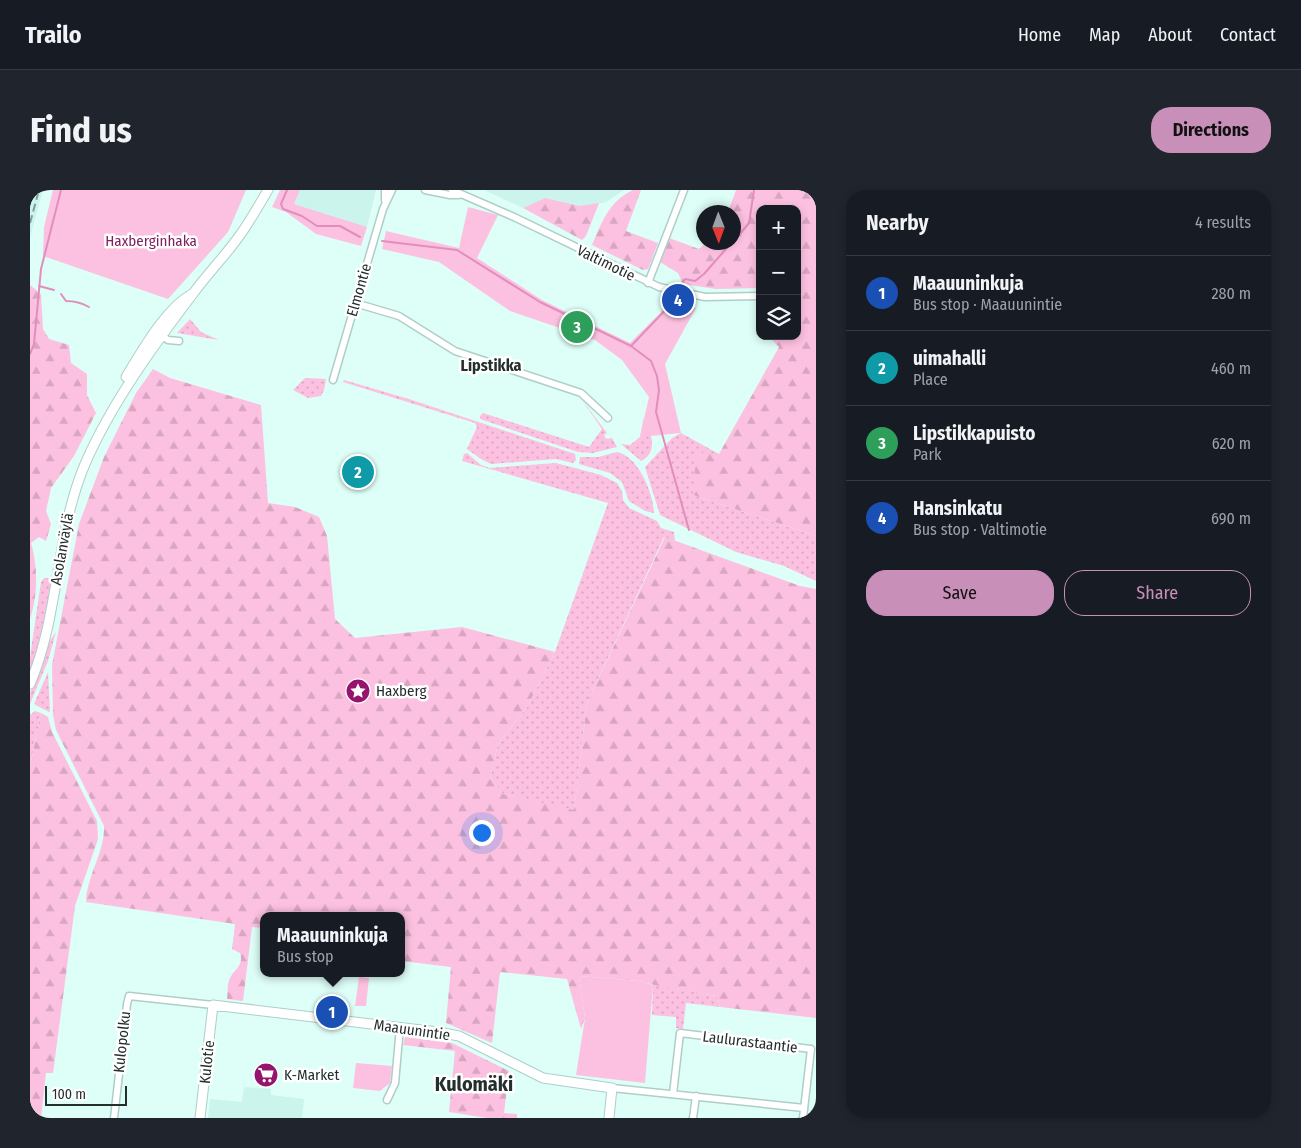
<!DOCTYPE html>
<meta charset="utf-8">
<style>
body{margin:0;font-family:"Fira Sans Condensed",sans-serif;background:#20242c;color:#f1f3f6}
.controls{position:absolute;right:15px;top:15px;display:grid;overflow:hidden;border-radius:10px;box-shadow:0 2px 8px #0003}
.controls button{width:45px;height:45px;display:grid;place-items:center;padding:0;border:0;border-bottom:1px solid #363941;background:#171b24;color:#f1f3f6;font:25px sans-serif}
.compass{position:absolute;left:666px;top:15px;width:45px;height:45px;border-radius:50%;background:#171b24;box-shadow:0 2px 8px #0003;rotate:179deg}
.scale{position:absolute;left:15px;bottom:12px;width:82px;box-sizing:border-box;padding-left:5px;border:2px solid #232f2d;border-top:0;font-size:14px;line-height:18px;white-space:nowrap;color:#232f2d;-webkit-text-stroke:4px #fff;paint-order:stroke}
.you{position:absolute;left:451px;top:642px;width:18px;height:18px;margin:-12px;border:4px solid #fff;border-radius:50%;background:#1a73e8;box-shadow:0 0 0 8px #1a73e833}
.badge{display:grid;place-items:center;width:32px;height:32px;border-radius:50%;background:#c88fb8;color:#fff;font-size:16px;font-weight:700}
.pin{position:absolute;translate:-50% -50%;border:2px solid #fff;box-shadow:0 1px 5px #0006}
.popup{position:absolute;left:230px;top:722px;width:145px;height:65px;box-sizing:border-box;display:grid;place-content:center;border-radius:10px;background:#171b24;filter:drop-shadow(0 1px 4px #0005);font-size:16px;white-space:nowrap;color:#9ea1a6}
.popup b{font-size:19px;color:#f1f3f6}
.popup::after{content:'';position:absolute;left:50%;top:100%;margin-left:-10px;border:10px solid transparent;border-top-color:#171b24}
.list{margin:0;padding:0;list-style:none}
h2{display:flex;justify-content:space-between;align-items:center;height:65px;margin:0;padding:0 20px;font-size:21px}
h2 small{font-size:16px;font-weight:400;color:#9ea1a6}
.list li{display:grid;grid-template-columns:32px 1fr auto;gap:15px;align-items:center;box-sizing:border-box;height:75px;padding:0 20px;border-top:1px solid #363941}
.list b{display:block;font-size:19px;white-space:nowrap}
.list p{margin:0;font-size:16px;white-space:nowrap;color:#9ea1a6}
.list em{font-size:16px;font-style:normal;color:#9ea1a6}
.actions{display:flex;gap:10px;padding:15px 20px}
.actions a{flex:1;padding:11px 0;border:1px solid #c88fb8;border-radius:20px;text-align:center;font-size:18px;color:#c88fb8}
.actions .main{background:#c88fb8;color:#111}
.icon{flex:none;width:28px;height:28px;fill:none;stroke:currentColor;stroke-width:2;stroke-linecap:round;stroke-linejoin:round}
.map{position:relative;flex:none;width:786px;height:928px;overflow:hidden;border-radius:20px}
header{display:flex;align-items:center;gap:30px;box-sizing:border-box;height:70px;padding:0 25px;background:#171b24;border-bottom:1px solid #363941}
header strong{font-size:24px}
nav{display:flex;gap:28px;margin-inline-start:auto;font-size:18px}
.intro{display:flex;align-items:center;justify-content:space-between;box-sizing:border-box;height:120px;padding:0 30px}
h1{margin:0;font-size:35px}
.button{padding:12px 22px;border-radius:20px;background:#c88fb8;color:#111;font-size:18px;font-weight:700}
main{display:flex;gap:30px;padding:0 30px}
aside{flex:1;background:#171b24;border-radius:20px;box-shadow:0 2px 8px #0003}
.map>svg:first-child{display:block}
.built{fill:#cbf4ec}
.grass{fill:url(#grass-dots)}
.forest{fill:url(#forest-firs)}
.park{fill:#fcc1e0}
.lines{fill:none;stroke-linecap:round;stroke-linejoin:round}
.stream{stroke:#e28ebd;stroke-width:2}
.street-casing{stroke:#afcec8;stroke-width:9}
.secondary-casing{stroke:#afcec8;stroke-width:11}
.street{stroke:#fff;stroke-width:6}
.secondary{stroke:#fff;stroke-width:9}
.rail{stroke:#849a96;stroke-width:2;stroke-dasharray:8 4;stroke-linecap:butt}
.labels{text-anchor:middle;stroke-width:5;stroke-linejoin:round;paint-order:stroke}
.park-label{font-size:15px;fill:#82205f;stroke:#fff}
.street-label{font-size:15px;fill:#232f2d;stroke:#fff}
.poi-label{font-size:15px;fill:#232f2d;stroke:#fff;text-anchor:start}
.neighbourhood-label{font-size:16px;font-weight:bold;fill:#232f2d;stroke:#fff}
.district-label{font-size:20px;font-weight:bold;fill:#232f2d;stroke:#fff}
</style>
<header>
<strong>Trailo</strong>
<nav><a>Home</a><a>Map</a><a>About</a><a>Contact</a></nav>
</header>
<div class="intro"><h1>Find us</h1><a class="button">Directions</a></div>
<main>
<div class="map">
<svg width="786" height="928" viewBox="0 0 786 928">
<defs>
<pattern id="grass-dots" width="8" height="8" patternUnits="userSpaceOnUse" patternTransform="scale(1.25)"><rect width="8" height="8" fill="#fcc1e0"/><path d="M2 2h.1M6 6h.1" fill="none" stroke="#d8a6c0" stroke-width="1.8" stroke-linecap="round"/></pattern>
<pattern id="forest-firs" width="22" height="20" patternUnits="userSpaceOnUse" patternTransform="scale(1.25)"><rect width="22" height="20" fill="#fcc1e0"/><path d="M5 1l3.5 6h-7zM16 11l3.5 6h-7z" fill="#d8a6c0"/></pattern>
</defs>
<rect width="100%" height="100%" fill="#defef8"/>
<g class="built">
<polygon points="0,0 13,0 0,47"/>
<polygon points="270,0 346,0 337,37 264,14"/>
<polygon points="454,0 594,0 576,12 563,15 550,16 515,8 493,18"/>
<polygon points="214,897 241,899 241,905 274,909 272,928 178,928 180,909 212,912"/>
</g>
<g class="grass">
<polygon points="160,129 171,142 189,150 147,143"/>
<polygon points="275,188 296,189 294,200 291,206 278,208 263,200"/>
<polygon points="314,190 379,209 545,264 546,270 543,273 526,269 461,274 451,269 437,259 447,237 445,233 313,192"/>
<polygon points="552,210 577,243 574,245 576,249 582,248 587,257 563,263 548,262 450,229 450,226 453,223 559,257 572,239"/>
<path d="M 614,227 C 620,241 630,262 611,271 L 591,254 L 600,255 L 610,247 Z"/>
<polygon points="651,243 689,264 663,305 786,346 786,391 754,376 706,362 630,325 615,277 642,248"/>
<path d="M 587,262 C 608,266 623,302 624,323 L 615,321 L 599,311 L 592,292 L 580,283 L 549,274 L 550,267 L 568,267 Z"/>
<polygon points="437,263 451,275 459,278 526,273 571,285 587,293 592,301 593,310 599,318 627,331 631,338 644,342 645,351 634,347 557,513 544,621 473,604 460,588 468,554 497,517 525,462 578,313 432,271 434,264"/>
<path d="M 14,388 L 19,388 C 29,406 6,465 0,486 L 0,467 L 11,392 Z"/>
<polygon points="26,442 18,471 0,514 0,503 19,452"/>
<polygon points="18,482 20,522 19,522 4,514"/>
<polygon points="5,521 11,523 0,576 0,525"/>
<polygon points="623,795 687,806 690,817 656,813 653,839 646,838 646,827 622,825"/>
</g>
<g class="forest">
<path d="M 603,0 L 611,0 L 596,41 L 628,53 L 618,79 L 613,80 L 562,55 C 572,32 579,11 603,0 Z"/>
<polygon points="706,0 786,0 786,346 663,305 666,262 689,264 749,157 738,146 767,146 767,19 730,19 730,98 686,99 653,94 648,83 630,72 639,48 669,59 675,53 704,52 704,22 698,22"/>
<polygon points="515,8 550,16 569,13 556,46 552,50 493,18"/>
<path d="M 0,95 L 11,104 L 13,139 L 19,149 L 39,155 L 41,173 L 57,184 L 57,205 L 66,223 L 44,266 L 21,298 L 16,321 L 21,334 L 16,351 L 9,347 L 1,353 C 8,377 8,405 0,429 Z"/>
<path d="M 123,179 L 140,188 L 231,215 L 238,313 L 265,317 L 289,327 L 297,346 L 305,429 L 325,448 L 432,437 L 525,462 L 497,517 L 468,554 L 460,588 L 473,604 L 544,620 L 557,513 L 635,347 L 770,396 L 786,399 L 786,828 L 690,817 L 687,806 L 632,797 L 609,791 L 549,786 L 555,828 L 551,839 L 537,789 L 470,782 L 462,853 L 416,833 L 421,777 L 371,771 L 371,726 L 233,726 L 233,738 L 222,737 L 213,811 L 197,809 C 198,803 197,793 200,788 C 205,779 214,775 210,763 L 202,759 L 205,734 L 56,712 C 57,685 75,662 74,636 L 26,540 L 23,525 L 22,475 L 49,334 L 74,267 L 106,203 Z"/>
<polygon points="11,523 18,527 22,542 67,631 68,649 45,716 23,883 16,883 11,928 0,928 0,576"/>
<polygon points="375,847 422,853 479,881 474,923 487,924 487,928 457,928 419,922 425,861 373,855"/>
</g>
<g class="park">
<polygon points="23,0 216,0 198,42 138,109 13,66 14,37"/>
<polygon points="250,0 270,0 264,14 337,37 331,56 286,44 256,22 242,17"/>
<polygon points="438,17 468,25 447,68 512,110 600,153 631,122 636,109 666,118 635,174 651,243 610,247 619,207 592,170 565,150 480,121 409,72 352,59 356,41 429,58"/>
<polygon points="549,786 609,791 623,795 615,893 546,885 555,828"/>
<polygon points="329,787 339,788 336,816 325,816"/>
<polygon points="326,873 362,876 360,893 350,901 323,898"/>
</g>
<g class="lines">
<g class="stream">
<polyline points="257,0 251,14 253,19 272,26 287,36 310,36 330,47"/>
<polyline points="352,51 427,60 510,112 601,156 645,110"/>
<polyline points="704,51 719,33 724,0"/>
<polyline points="651,94 655,89 665,91 674,84 702,52"/>
<polyline points="9,96 24,100"/>
<path d="M 31,104 L 36,111 C 43,111 52,113 59,117"/>
<polyline points="601,156 621,171 627,186 629,200 626,222 659,340"/>
<polyline points="0,164 4,154 11,79 31,0"/>
</g>
<defs>
<g id="street">
<polyline points="355,0 355,10"/>
<polyline points="395,0 420,5 429,5"/>
<polyline points="422,0 484,27 629,97 675,107 730,106"/>
<polyline points="618,93 654,0"/>
<polyline points="325,113 369,126 425,161 551,203 578,228"/>
<polyline points="129,144 138,150 149,151"/>
<polyline points="303,190 353,19 362,0"/>
<polyline points="582,898 774,918"/>
<polyline points="643,904 650,843 781,859 773,928"/>
<polyline points="357,910 365,893 370,837"/>
<polyline points="84,928 97,814 99,806 183,815"/>
<polyline points="663,928 666,906"/>
</g>
<g id="secondary">
<path d="M 96,187 C 112,161 135,119 162,104"/>
<path d="M 0,494 C 30,423 25,345 55,274 C 82,212 124,155 165,101 C 179,82 196,65 210,45 C 220,31 229,15 238,0"/>
<polyline points="170,928 183,815 408,842 429,846 513,888 582,898 579,928"/>
</g>
</defs>
<use href="#street" class="street-casing"/>
<use href="#secondary" class="secondary-casing"/>
<use href="#street" class="street"/>
<use href="#secondary" class="secondary"/>
<g class="rail">
<polyline points="0,4 1,0"/>
<polyline points="0,33 9,0"/>
</g>
</g>
<defs>
<symbol id="sight-disc" viewBox="-11 -11 22 22"><circle r="9.5" fill="#96156c" stroke="#fff"/><path d="M0-6L1.8-2.2L6-1.7L2.9 1.2L3.7 5.4L0 3.3L-3.7 5.4L-2.9 1.2L-6-1.7L-1.8-2.2Z" fill="#fff"/></symbol>
<symbol id="supermarket-disc" viewBox="-11 -11 22 22"><circle r="9.5" fill="#96156c" stroke="#fff"/><path d="M-6-5.5h2.5l.6 2H6L4.5 2H-2.5L-4.4-4H-6ZM-1.5 3.2a1.3 1.3 0 1 0 .1 0ZM3 3.2a1.3 1.3 0 1 0 .1 0Z" fill="#fff"/></symbol>
</defs>
<g fill-rule="evenodd">
<use href="#sight-disc" x="314" y="487" width="28" height="28"/>
<use href="#supermarket-disc" x="222" y="871" width="28" height="28"/>
</g>
<g class="labels">
<g class="park-label">
<text x="121" y="56">Haxberginhaka</text>
</g>
<g class="street-label">
<text transform="translate(576 73) rotate(26)" y="5">Valtimotie</text>
<text transform="translate(329 100) rotate(-74)" y="5">Elmontie</text>
<text transform="translate(32 359) rotate(-80)" y="5">Asolanväylä</text>
<text transform="translate(382 840) rotate(8)" y="5">Maauunintie</text>
<text transform="translate(92 852) rotate(-84)" y="5">Kulopolku</text>
<text transform="translate(720 852) rotate(7)" y="5">Laulurastaantie</text>
<text transform="translate(177 872) rotate(-84)" y="5">Kulotie</text>
</g>
<g class="poi-label">
<text x="346" y="506">Haxberg</text>
<text x="254" y="890">K-Market</text>
</g>
<g class="neighbourhood-label">
<text x="461" y="181">Lipstikka</text>
</g>
<g class="district-label">
<text x="444" y="901">Kulomäki</text>
</g>
</g>
</svg>
<div class="controls">
<button>+</button>
<button>−</button>
<button><svg class="icon" aria-label="layers" viewBox="0 0 24 24"><path d="M12 4l9 5-9 5-9-5zM3 14l9 5 9-5"/></svg></button>
</div>
<svg class="compass" viewBox="-18 -18 36 36"><path d="M0-13l5 13h-10z" fill="#e53935"/><path d="M0 13l5-13h-10z" fill="#9ea1a6"/></svg>
<div class="scale">100 m</div>
<div class="you"></div>
<div class="pin badge" style="left:302px;top:822px;background:#1a4fb4">1</div>
<div class="popup"><b>Maauuninkuja</b>Bus stop</div>
<div class="pin badge" style="left:328px;top:282px;background:#0f9aa8">2</div>
<div class="pin badge" style="left:547px;top:137px;background:#2e9e5b">3</div>
<div class="pin badge" style="left:648px;top:110px;background:#1a4fb4">4</div>
</div>
<aside>
<h2>Nearby<small>4 results</small></h2>
<ul class="list">
<li><span class="badge" style="background:#1a4fb4">1</span><div><b>Maauuninkuja</b><p>Bus stop · Maauunintie</p></div><em>280 m</em></li>
<li><span class="badge" style="background:#0f9aa8">2</span><div><b>uimahalli</b><p>Place</p></div><em>460 m</em></li>
<li><span class="badge" style="background:#2e9e5b">3</span><div><b>Lipstikkapuisto</b><p>Park</p></div><em>620 m</em></li>
<li><span class="badge" style="background:#1a4fb4">4</span><div><b>Hansinkatu</b><p>Bus stop · Valtimotie</p></div><em>690 m</em></li>
</ul>
<div class="actions"><a class="main">Save</a><a>Share</a></div>
</aside>
</main>
